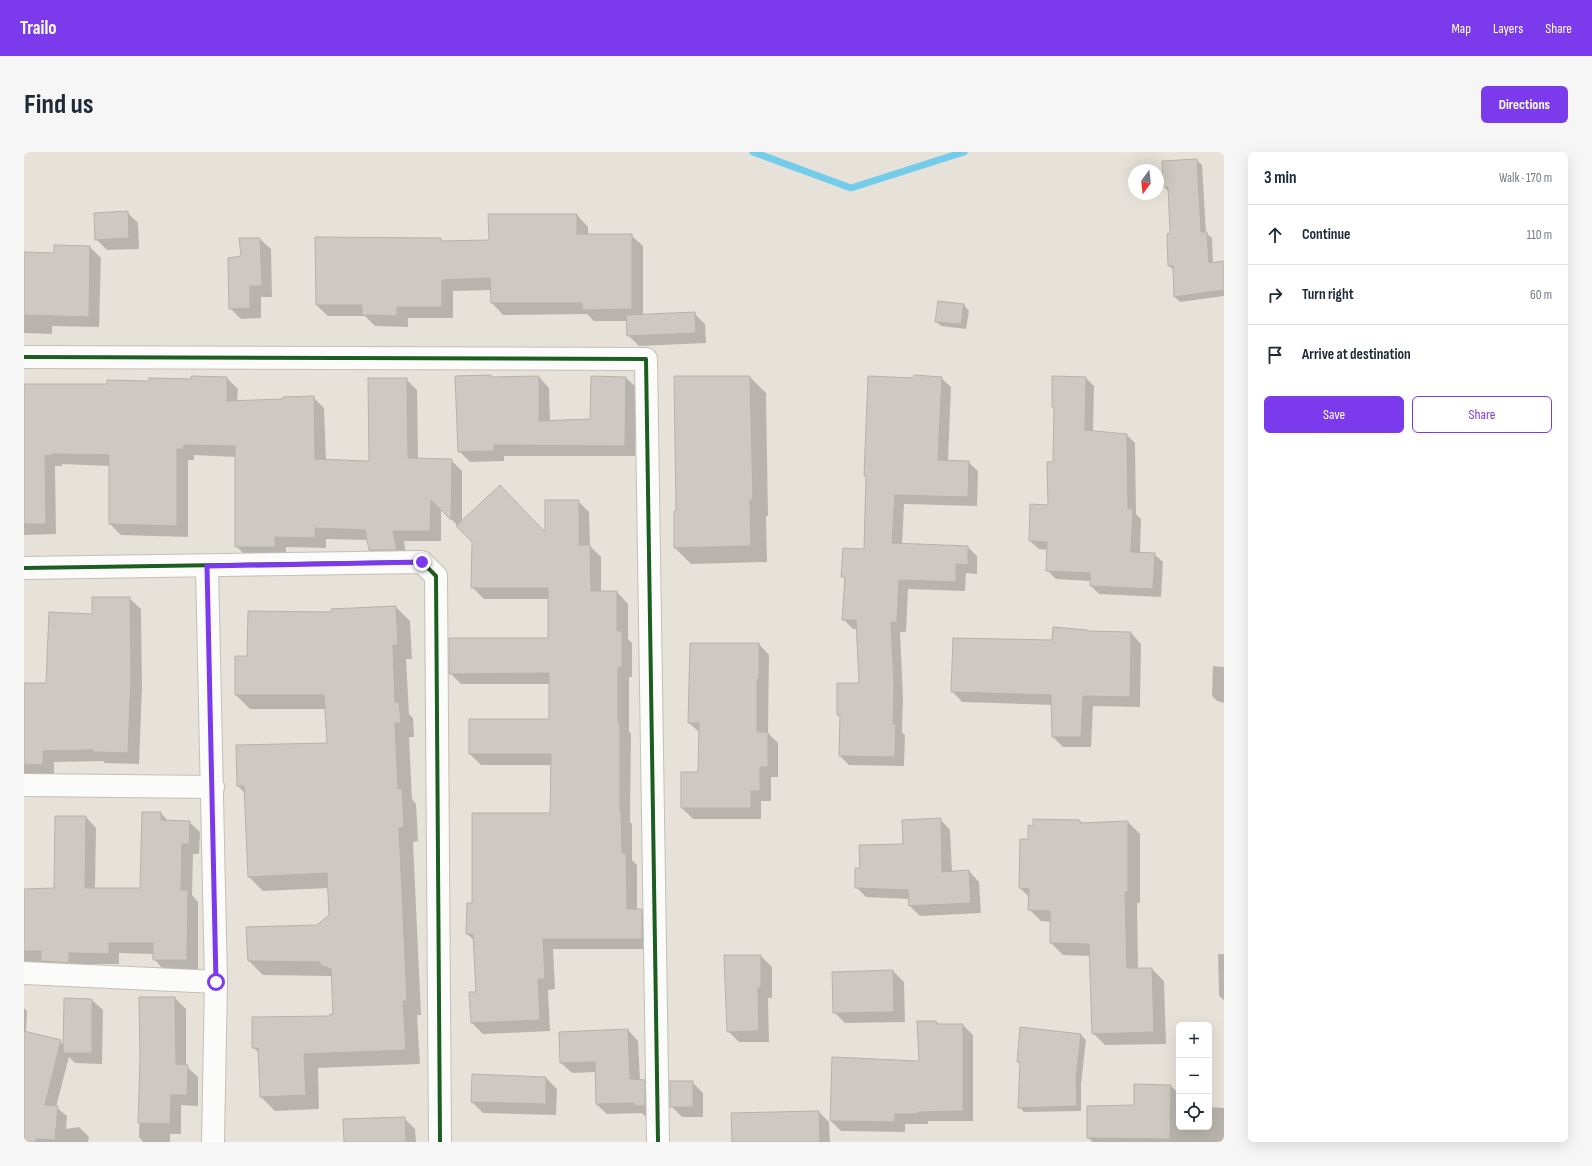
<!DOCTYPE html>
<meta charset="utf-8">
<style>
body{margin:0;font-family:"Sofia Sans Condensed",sans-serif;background:#f6f6f7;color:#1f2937}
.controls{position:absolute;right:12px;bottom:12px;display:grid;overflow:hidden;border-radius:6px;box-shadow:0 4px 16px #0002}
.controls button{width:36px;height:36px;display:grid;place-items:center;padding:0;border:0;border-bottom:1px solid #e0e1e3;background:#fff;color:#1f2937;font:20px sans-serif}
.compass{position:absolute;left:1104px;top:12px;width:36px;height:36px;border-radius:50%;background:#fff;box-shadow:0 4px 16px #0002;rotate:195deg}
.stop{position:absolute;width:12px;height:12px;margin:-9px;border:3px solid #7c3aed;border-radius:50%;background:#fff}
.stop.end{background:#7c3aed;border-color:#fff;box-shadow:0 1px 4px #0008}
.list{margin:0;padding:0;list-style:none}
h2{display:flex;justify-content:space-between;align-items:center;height:52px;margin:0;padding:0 16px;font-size:17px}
h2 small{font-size:13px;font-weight:400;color:#747a83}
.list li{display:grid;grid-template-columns:26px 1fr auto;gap:12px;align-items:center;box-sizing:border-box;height:60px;padding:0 16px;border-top:1px solid #e0e1e3}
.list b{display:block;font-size:15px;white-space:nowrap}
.list em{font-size:13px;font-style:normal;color:#747a83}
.actions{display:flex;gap:8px;padding:12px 16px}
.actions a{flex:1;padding:9px 0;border:1px solid #7c3aed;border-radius:6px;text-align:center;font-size:14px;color:#7c3aed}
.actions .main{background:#7c3aed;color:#fff}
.icon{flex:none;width:22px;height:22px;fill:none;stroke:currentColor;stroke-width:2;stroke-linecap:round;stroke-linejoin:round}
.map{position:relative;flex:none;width:1200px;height:990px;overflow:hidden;border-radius:6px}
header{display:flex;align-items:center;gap:24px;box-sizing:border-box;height:56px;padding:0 20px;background:#7c3aed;color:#fff}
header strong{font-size:19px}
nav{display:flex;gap:22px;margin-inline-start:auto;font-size:14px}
.intro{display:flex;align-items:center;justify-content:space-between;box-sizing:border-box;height:96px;padding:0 24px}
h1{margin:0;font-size:28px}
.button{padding:10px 18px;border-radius:6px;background:#7c3aed;color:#fff;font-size:14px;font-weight:700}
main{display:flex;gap:24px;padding:0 24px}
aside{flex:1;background:#fff;border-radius:6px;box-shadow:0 4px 16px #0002}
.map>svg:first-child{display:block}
.shadow{fill:#0003}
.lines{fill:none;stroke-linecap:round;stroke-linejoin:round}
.stream{stroke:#73ccea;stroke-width:7}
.building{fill:#cdc9c2;stroke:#b6b2aa}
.minor-casing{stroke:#c3bfb7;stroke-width:24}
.minor{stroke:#fbfbf9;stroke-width:22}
.cycleway-casing{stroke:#fff;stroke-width:6}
.cycleway{stroke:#1b5e20;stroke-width:4}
.route{stroke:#7c3aed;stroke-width:5}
</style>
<header>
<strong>Trailo</strong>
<nav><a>Map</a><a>Layers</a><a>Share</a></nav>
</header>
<div class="intro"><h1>Find us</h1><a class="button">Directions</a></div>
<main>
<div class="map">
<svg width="1200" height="990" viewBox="0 0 1200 990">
<rect width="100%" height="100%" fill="#e7e2d9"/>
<g class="shadow">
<polygon points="1173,8 1178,13 1182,81 1188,86 1189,112 1200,110 1200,144 1156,150 1151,145 1150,118 1145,114 1147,82 1145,40 1140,35"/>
<polygon points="103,60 114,71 115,97 83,98 72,87"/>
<polygon points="553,63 564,75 564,83 607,83 619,94 619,163 670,161 681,172 682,191 615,194 604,183 603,169 570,169 563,162 479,163 468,151 468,138 429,139 429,166 384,166 384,175 351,174 341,164 304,164 292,153 417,87 419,90 466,89"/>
<polygon points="236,87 247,97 248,145 237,145 237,166 217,167 206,156 218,105"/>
<polygon points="66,95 77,106 75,175 28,174 28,182 0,181 0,101 31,102"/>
<polygon points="914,150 940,153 945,159 942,177 917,174 912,169"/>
<polygon points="467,224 469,226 515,225 525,236 526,270 567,268 602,226 613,236 611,304 480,304 480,309 446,310 435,299"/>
<polygon points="726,225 742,241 744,364 742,364 743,410 667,412 651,396 653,360"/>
<polygon points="203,226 214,237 213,250 260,248 289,245 300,256 302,309 346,310 382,227 393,238 394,307 427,308 438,319 438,370 522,382 554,349 565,360 566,394 577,405 577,440 593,440 604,452 604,487 608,491 608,525 605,525 605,579 607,582 606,670 608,672 608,708 613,713 613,758 618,758 629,769 629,797 529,797 531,837 524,838 526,879 459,882 448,871 453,841 451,789 443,782 449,752 527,662 527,613 457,613 446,602 526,568 526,532 437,532 426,521 525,487 525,447 460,447 448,435 449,389 417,357 417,389 380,389 383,409 357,409 346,398 344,388 302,387 302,396 262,395 262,405 223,405 212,394 212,305 170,303 170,308 164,308 164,385 97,383 86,372 86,314 38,312 38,314 31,314 32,382 0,383 0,233 84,233"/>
<polygon points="917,226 927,235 924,309 944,310 954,319 953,354 880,352 878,393 944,395 953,404 953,422 942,421 941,439 884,437 882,480 876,480 879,545 878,580 881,583 880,614 825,613 816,604 817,566 814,563 836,532 833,477 829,477 819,467 822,428 818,424 840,398 843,326 841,324 891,227"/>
<polygon points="1062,226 1070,234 1069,280 1103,283 1111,291 1112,362 1117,367 1116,401 1130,402 1139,410 1137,445 1075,442 1067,434 1067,429 1032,427 1023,418 1024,398 1015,397 1006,389 1025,354 1030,311 1031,256 1029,254"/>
<polygon points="105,446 117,457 118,536 115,612 81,611 79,609 30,610 30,624 0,623 0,532 23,532 69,463"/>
<polygon points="372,455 386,469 388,507 382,507 385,562 389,566 390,585 385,585 388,647 392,652 394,689 389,690 397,863 393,863 396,912 294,916 295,957 251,959 236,944 235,901 229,895 310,863 308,824 239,823 225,809 293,774 306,763 305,736 239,739 225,725 221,641 214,634 304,591 302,557 226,557 212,543 224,505 308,461"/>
<polygon points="1063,479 1064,480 1107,481 1117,492 1116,555 1069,554 1067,595 1039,595 1029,585 1028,553 938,550 928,539"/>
<polygon points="735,492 745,503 744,581 754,591 754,625 747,625 747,649 737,649 737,667 669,667 658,656 675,621 676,581 665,571"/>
<polygon points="1189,514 1200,515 1200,551 1193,549 1188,544"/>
<polygon points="137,661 144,669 165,670 176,680 175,702 169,702 168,743 174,750 174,819 140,818 130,807 130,802 95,801 95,812 55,812 55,821 29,820 19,810 0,810 0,738 31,737 62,665 72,676 71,737 117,737"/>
<polygon points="916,667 926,678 928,720 945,719 955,730 957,761 896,764 886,754 886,747 842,745 832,735 837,717 880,693"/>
<polygon points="1056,669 1058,671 1104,670 1116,682 1116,751 1113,751 1114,817 1128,817 1140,829 1142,892 1081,893 1069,881 1066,804 1039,803 1027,791 1027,770 1017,769 1005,757 1005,745 996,736 1005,688 1010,675"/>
<polygon points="1194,802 1200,802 1200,848 1195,844"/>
<polygon points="737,804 748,815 748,846 744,846 745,890 715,890 704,879"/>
<polygon points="869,819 880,830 881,870 821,871 810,860 809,821"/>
<polygon points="151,846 162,857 162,914 174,925 174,954 157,953 157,982 146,982 146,990 119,990 115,985 117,906"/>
<polygon points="68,848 79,858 78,912 51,911 45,905 32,955 43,964 42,977 55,975 65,985 64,990 0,990 0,856 3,859 2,880 36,889 40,893"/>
<polygon points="912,870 915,873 939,873 949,883 949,969 904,969 904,972 881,972 881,980 817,979 807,969 896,911"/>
<polygon points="997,876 1057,883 1062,888 1057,933 1057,959 1000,960 995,955 997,913 994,910"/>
<polygon points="604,878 614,889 616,928 620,929 630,939 631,964 621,964 618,961 583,962 572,952 572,920 548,921 537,911"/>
<polygon points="522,926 533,937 532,963 459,961 448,950"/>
<polygon points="668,930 679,941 679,965 658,965 647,954"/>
<polygon points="1147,934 1155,942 1155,975 1185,975 1185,955 1200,956 1200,990 1069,990 1064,986 1111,954"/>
<polygon points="795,960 805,970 806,990 709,990 708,962"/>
<polygon points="380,966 391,977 392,990 321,990"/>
</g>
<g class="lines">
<polyline class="stream" points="729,0 827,36 940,0"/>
</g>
<g class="building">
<polygon points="1173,7 1177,80 1183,80 1185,111 1200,109 1200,138 1150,145 1149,114 1144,114 1143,82 1146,81 1144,35 1139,35 1138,9"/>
<polygon points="104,59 105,86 71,88 70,61"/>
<polygon points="464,62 553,62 553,82 608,82 608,157 558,158 558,151 467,151 466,126 418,128 418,155 373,155 373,164 338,163 338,153 292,153 291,85 417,86 417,89 465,88"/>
<polygon points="215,86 236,86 238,134 226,134 226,156 205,157 204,106 217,104"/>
<polygon points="30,93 66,94 65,165 0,163 0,100 30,101"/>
<polygon points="914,149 940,152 937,172 911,170"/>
<polygon points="671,160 672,181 603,184 602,163"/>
<polygon points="467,223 467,225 515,224 515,269 566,267 567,224 602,225 601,294 470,293 470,299 434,300 431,224"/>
<polygon points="890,223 918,225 914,308 945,309 944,345 871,343 868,391 944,394 944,413 932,412 932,430 875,428 873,471 867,470 870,535 869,572 872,572 871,605 815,604 816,563 813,563 813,531 835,531 832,468 818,468 821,425 817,425 819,396 840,397 842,324 840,324 844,224 890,226"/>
<polygon points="167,224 203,225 203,249 259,247 259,245 290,244 291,307 345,309 344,226 383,226 384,306 428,307 427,368 407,348 406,379 369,379 373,398 345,398 341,378 291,376 291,386 251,385 251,395 211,395 211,294 160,293 159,297 153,297 153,374 85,372 85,303 28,302 28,304 21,303 22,372 0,372 0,232 83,232 83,228 125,229 125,226 167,227"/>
<polygon points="650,224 726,224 728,306 729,348 726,348 727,394 650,396 650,359 652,359"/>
<polygon points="1028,224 1062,225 1061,278 1103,282 1104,357 1109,357 1107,400 1131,401 1129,437 1066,434 1066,421 1022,419 1023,390 1005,389 1006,352 1024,353 1023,310 1029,310 1030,255 1028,255"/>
<polygon points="476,333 521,380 521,348 555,348 555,393 566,393 567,439 593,439 593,479 598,479 598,515 594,515 594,570 596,570 596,660 597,660 598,701 602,701 603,757 618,757 618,787 519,787 521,827 514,827 516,868 447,871 445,840 452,840 449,782 442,782 443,751 448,751 448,661 526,661 527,602 445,602 445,567 525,567 525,521 425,522 425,486 524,486 524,436 447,436 448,390 432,374"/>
<polygon points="68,445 106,445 107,524 104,601 69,600 69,598 19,599 19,613 0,612 0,531 22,531 25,460 68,462"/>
<polygon points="372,454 374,493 369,493 371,550 375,550 377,571 371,571 374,637 378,636 380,675 375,676 383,849 379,849 382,898 280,902 282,943 236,945 234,896 228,896 228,865 306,864 306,862 309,862 307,817 296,813 296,810 224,809 222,775 293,773 305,763 303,721 224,725 220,634 213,634 212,593 303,591 300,543 211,543 211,504 223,504 224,459 307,460 307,457"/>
<polygon points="1029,475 1063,478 1063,479 1107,480 1106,545 1059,544 1057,585 1028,585 1027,543 927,540 929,486 1028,488"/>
<polygon points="666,491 735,491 735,527 733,527 733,580 744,580 744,615 736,615 736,639 727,639 727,656 657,656 657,620 674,620 675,571 664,571"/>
<polygon points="118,660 137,660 137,668 166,669 165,692 158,692 157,738 164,738 163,808 129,808 129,791 85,791 85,802 45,801 45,811 17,809 17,799 0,799 0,737 30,736 31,664 62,664 61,736 116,736"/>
<polygon points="917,666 918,720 945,718 947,751 885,754 884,738 831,736 831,716 836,716 835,693 879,692 878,668"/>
<polygon points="1009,667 1056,668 1056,671 1104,669 1104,740 1101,740 1103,816 1128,816 1130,880 1068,882 1065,792 1026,791 1026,759 1004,758 1005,737 995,736 996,687 1004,687 1004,673 1009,674"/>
<polygon points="700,803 737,803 737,836 734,836 735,879 703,880"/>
<polygon points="869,818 870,860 809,861 808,820"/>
<polygon points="115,845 151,845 152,912 164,913 163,943 147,943 146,972 114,971 116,906"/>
<polygon points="40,846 68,847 68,901 39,901"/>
<polygon points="893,869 912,869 913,872 939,872 939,959 894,960 894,962 871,962 871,970 806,969 808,905 895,909"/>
<polygon points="996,875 1057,882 1052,927 1053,954 994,956 996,910 993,910"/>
<polygon points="604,877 606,927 621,928 621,954 610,954 610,951 572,952 571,910 536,911 535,880"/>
<polygon points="0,879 37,888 21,953 34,954 31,988 12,987 12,990 0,990"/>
<polygon points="448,922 522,925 522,952 447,950"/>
<rect x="646" y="929" width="23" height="26"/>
<polygon points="1110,932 1147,933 1146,987 1063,986 1063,954 1110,953"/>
<polygon points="795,959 796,990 708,990 707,961"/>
<polygon points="381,965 382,990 320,990 319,967"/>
</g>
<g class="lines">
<defs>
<g id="minor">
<polyline points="0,205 622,207 634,990"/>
<polyline points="183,414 192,830 189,990"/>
<polyline points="0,416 398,410 412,424 416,990"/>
<polyline points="0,633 189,635"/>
<polyline points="0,821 192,830"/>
</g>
</defs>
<use href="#minor" class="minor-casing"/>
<use href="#minor" class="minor"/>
<defs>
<g id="cycleway">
<polyline points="0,205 622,207 634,990"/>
<polyline points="0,416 398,410 412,424 416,990"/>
</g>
</defs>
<use href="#cycleway" class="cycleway-casing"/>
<use href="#cycleway" class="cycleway"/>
</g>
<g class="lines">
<polyline class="route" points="192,830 183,414 398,410"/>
</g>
</svg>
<div class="controls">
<button>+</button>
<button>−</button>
<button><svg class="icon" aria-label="locate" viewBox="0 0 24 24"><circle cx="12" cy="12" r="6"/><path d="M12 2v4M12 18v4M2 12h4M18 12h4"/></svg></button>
</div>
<svg class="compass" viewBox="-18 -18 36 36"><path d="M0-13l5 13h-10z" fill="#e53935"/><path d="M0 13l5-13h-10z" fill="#747a83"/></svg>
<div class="stop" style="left:192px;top:830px"></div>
<div class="stop end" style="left:398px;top:410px"></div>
</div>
<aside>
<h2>3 min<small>Walk · 170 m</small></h2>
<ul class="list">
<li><svg class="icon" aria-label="ahead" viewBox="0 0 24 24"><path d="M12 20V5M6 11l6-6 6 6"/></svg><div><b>Continue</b></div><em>110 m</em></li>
<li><svg class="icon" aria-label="right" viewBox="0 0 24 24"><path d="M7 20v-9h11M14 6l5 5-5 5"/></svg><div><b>Turn right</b></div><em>60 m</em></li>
<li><svg class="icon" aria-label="arrive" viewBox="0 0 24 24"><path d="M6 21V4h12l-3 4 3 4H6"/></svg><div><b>Arrive at destination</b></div></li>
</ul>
<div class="actions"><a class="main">Save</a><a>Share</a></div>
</aside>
</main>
